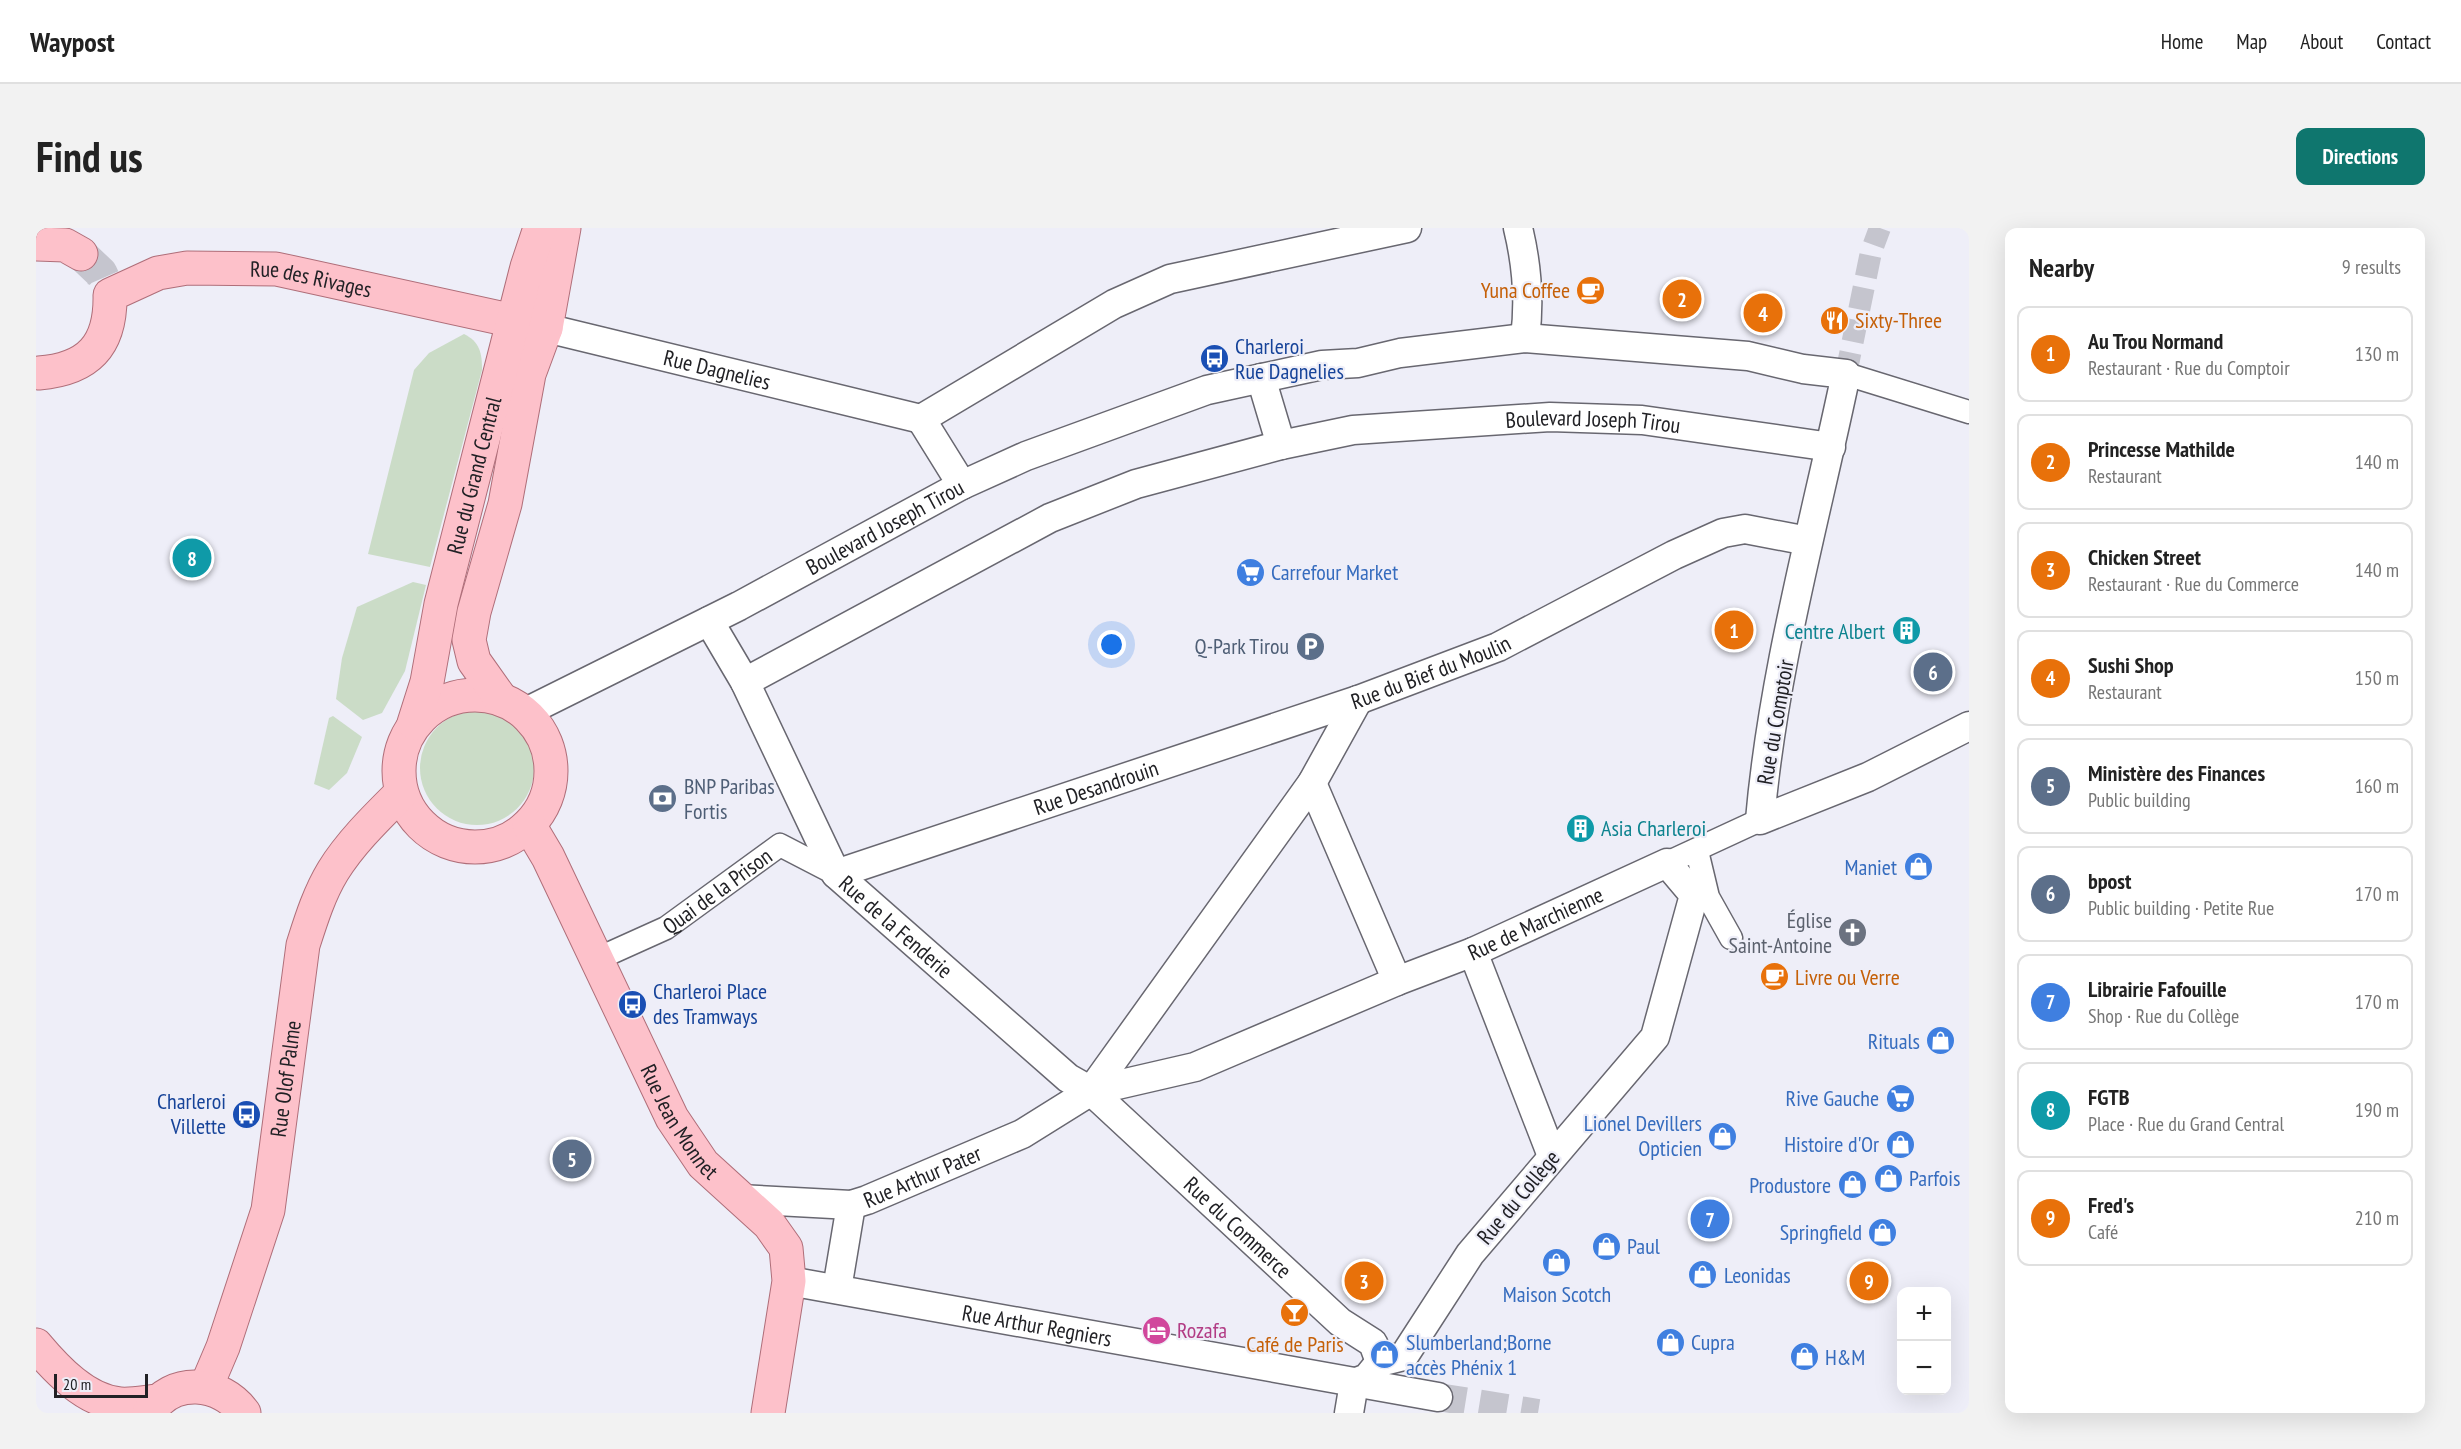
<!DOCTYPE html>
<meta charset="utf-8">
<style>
body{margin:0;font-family:"PT Sans Narrow",sans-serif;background:#f2f2f2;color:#222}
.controls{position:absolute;right:18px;bottom:18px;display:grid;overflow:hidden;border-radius:12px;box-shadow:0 6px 24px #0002}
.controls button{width:54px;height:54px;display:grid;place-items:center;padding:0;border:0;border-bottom:2px solid #e0e0e0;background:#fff;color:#222;font:30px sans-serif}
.scale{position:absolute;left:18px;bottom:15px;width:94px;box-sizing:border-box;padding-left:6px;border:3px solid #212125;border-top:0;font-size:16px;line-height:21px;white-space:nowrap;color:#212125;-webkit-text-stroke:4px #eeeef8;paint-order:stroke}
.you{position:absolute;left:1076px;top:417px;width:21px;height:21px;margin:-15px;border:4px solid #fff;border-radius:50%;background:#1a73e8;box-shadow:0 0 0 9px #1a73e833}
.badge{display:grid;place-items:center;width:39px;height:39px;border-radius:50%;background:#0f766e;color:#fff;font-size:20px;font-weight:700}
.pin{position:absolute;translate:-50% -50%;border:3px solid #fff;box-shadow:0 2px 6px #0006}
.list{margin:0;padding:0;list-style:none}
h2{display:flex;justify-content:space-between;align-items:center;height:78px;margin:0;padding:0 24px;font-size:26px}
h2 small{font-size:20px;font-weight:400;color:#767676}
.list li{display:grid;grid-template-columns:39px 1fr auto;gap:18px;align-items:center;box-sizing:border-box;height:96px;margin:0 12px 12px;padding:0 12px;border:2px solid #e0e0e0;border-radius:12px}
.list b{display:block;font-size:22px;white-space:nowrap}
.list p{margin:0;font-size:20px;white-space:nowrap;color:#767676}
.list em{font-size:20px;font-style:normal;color:#767676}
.map{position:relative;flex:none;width:1933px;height:1185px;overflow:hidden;border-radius:12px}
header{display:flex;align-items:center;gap:36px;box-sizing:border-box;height:84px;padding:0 30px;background:#fff;border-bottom:2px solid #e0e0e0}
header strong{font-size:28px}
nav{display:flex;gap:33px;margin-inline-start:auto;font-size:21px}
.intro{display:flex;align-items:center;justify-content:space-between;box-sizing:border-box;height:144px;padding:0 36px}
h1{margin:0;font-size:42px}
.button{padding:15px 27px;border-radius:12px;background:#0f766e;color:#fff;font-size:21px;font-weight:700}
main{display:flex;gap:36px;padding:0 36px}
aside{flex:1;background:#fff;border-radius:12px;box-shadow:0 6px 24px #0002}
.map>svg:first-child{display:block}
.green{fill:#cbdcc7}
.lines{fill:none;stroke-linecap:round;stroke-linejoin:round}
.pedestrian-tunnel{stroke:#c5c5ce;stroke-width:22;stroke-dasharray:22 11;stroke-linecap:butt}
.minor-tunnel{stroke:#c5c5ce;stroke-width:28;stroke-dasharray:28 14;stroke-linecap:butt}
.primary-tunnel{stroke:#c5c5ce;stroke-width:33;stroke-dasharray:33 16;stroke-linecap:butt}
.pedestrian-casing{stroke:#686770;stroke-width:25}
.minor-casing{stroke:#686770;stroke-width:31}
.primary-casing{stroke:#af6e79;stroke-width:35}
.pedestrian{stroke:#fff;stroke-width:22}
.minor{stroke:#fff;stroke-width:28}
.primary{stroke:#fdc1ca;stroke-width:33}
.labels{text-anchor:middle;stroke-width:4.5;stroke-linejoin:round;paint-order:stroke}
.street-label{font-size:22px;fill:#212125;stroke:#eeeef8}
.food-label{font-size:22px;fill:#c56008;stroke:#eeeef8;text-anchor:start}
.transit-label{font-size:22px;fill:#164399;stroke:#eeeef8;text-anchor:start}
.shop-label{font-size:22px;fill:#366cbe;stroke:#eeeef8;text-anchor:start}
.culture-label{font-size:22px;fill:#0d838f;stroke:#eeeef8;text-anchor:end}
.service-label{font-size:22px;fill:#4e5e75;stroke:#eeeef8;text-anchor:end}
.worship-label{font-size:22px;fill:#5b616d;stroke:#eeeef8;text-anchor:end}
.hotel-label{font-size:22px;fill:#b23c85;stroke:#eeeef8;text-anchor:start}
</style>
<header>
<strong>Waypost</strong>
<nav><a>Home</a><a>Map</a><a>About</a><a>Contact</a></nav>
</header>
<div class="intro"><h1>Find us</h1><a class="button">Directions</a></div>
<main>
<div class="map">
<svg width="1933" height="1185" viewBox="0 0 1933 1185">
<rect width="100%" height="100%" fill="#eeeef8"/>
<g class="green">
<path d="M 428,106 C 444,114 446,125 446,142 L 394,339 L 332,326 L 378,142 L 393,125 Z"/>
<polygon points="377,354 390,357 369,443 346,485 327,492 300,471 306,430 321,379"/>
<circle cx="441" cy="540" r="57"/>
<polygon points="297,488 326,509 311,545 293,562 278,556 293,490"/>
</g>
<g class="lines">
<polyline class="pedestrian-tunnel" points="1810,146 1835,24 1844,0"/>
<polyline class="minor-tunnel" points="1402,1169 1502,1185"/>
<polyline class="primary-tunnel" points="45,26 65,45 72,61"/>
<defs>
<g id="pedestrian">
<polyline points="1810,146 1933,184"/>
<polyline points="1661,623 1672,669 1695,710"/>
<polyline points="1631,635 1724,592"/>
<path id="s1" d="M 559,732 L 630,700 L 744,617 L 800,646"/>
</g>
<g id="minor">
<path d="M 1482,0 C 1491,37 1494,72 1489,110"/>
<path id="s2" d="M 510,100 L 885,191"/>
<polyline points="1225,150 1245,217"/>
<polyline points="885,191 1078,76 1134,51 1371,0"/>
<polyline points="885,191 926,257"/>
<path id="s3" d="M 673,393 L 709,454 L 800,646 L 1032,850 L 1055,863 L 1304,1094 L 1337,1115 L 1344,1134"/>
<path id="s4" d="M 709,454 L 1014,290 L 1100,256 L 1245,217 L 1317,202 L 1514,189 L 1606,192 L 1795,219"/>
<path id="s5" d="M 488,485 L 703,378 L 926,257 L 990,228 L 1171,162 L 1286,137 L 1322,135 L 1364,125 L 1489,110 L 1712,128 L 1767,141 L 1810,146 C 1779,294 1737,442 1724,592 L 1832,549 L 1933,498"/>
<polyline points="1276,555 1361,753"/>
<path id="s6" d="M 800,646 L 1322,472 L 1462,419 L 1638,327 L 1687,305 L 1709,301 L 1772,313"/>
<polyline points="1437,724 1516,928"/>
<polyline points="1055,863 1276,555 1322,472"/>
<path id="s7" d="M 703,971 L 815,977 L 831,972 L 986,906 L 1055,863 L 1159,839 L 1361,753 L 1437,724 L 1631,635 L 1658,667 L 1619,809 L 1434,1026 L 1368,1128 L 1344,1134 L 1331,1150 L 1318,1155"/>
<path id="s8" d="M 753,1053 L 1402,1169"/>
<polyline points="801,1061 815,977"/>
<polyline points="1313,1185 1318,1155"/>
</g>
<g id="primary">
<polyline points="0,16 29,17 45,26"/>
<path id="s9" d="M 3,145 C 53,141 75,117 74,67 L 122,45 L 151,40 L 240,41 L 510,100"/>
<circle cx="439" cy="543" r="76"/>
<polyline points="465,471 438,433 433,412 438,384 469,276 493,146 510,100 528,0"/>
<path id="s10" d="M 378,495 L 391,454 L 405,376 L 491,39 L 504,0"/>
<path id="s11" d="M 493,597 L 512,629 L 636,890 L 667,936 L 733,996 L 750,1020 L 753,1053 L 732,1185"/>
<path d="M 0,1117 C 21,1142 50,1173 84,1176 C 96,1177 110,1174 122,1173"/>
<path id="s12" d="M 170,1159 L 187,1119 L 232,982 L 267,717 C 275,692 283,666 297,643 C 315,614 341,589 365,565"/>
<path d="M 113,1185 C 136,1148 185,1153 208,1185"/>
</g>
</defs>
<use href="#pedestrian" class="pedestrian-casing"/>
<use href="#minor" class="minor-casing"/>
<use href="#primary" class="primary-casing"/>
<use href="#pedestrian" class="pedestrian"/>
<use href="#minor" class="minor"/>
<use href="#primary" class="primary"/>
</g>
<defs>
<symbol id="cafe-disc" viewBox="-11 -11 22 22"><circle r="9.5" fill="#e8710a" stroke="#eeeef8"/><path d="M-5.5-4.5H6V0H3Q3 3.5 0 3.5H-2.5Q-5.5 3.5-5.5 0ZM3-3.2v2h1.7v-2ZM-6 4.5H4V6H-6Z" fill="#fff"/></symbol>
<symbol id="restaurant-disc" viewBox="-11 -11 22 22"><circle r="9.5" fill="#e8710a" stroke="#eeeef8"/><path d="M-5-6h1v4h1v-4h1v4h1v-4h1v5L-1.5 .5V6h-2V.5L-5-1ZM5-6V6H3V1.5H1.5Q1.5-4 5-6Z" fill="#fff"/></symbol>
<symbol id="bus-disc" viewBox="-11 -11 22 22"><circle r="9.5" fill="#1a4fb4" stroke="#eeeef8"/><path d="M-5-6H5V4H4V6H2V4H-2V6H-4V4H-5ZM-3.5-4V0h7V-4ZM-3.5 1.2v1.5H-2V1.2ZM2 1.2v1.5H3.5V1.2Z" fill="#fff"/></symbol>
<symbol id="supermarket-disc" viewBox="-11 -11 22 22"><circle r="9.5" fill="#3f7fe0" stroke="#eeeef8"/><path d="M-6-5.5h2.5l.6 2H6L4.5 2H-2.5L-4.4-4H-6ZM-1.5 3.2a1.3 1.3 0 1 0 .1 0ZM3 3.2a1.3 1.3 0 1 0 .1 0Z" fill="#fff"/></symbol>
<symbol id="building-disc" viewBox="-11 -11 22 22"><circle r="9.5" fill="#0f9aa8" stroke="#eeeef8"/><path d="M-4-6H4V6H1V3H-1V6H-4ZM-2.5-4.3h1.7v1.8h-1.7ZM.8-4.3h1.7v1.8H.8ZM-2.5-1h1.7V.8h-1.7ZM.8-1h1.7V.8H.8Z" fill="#fff"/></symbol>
<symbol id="parking-disc" viewBox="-11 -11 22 22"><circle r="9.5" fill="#5c6f8a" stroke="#eeeef8"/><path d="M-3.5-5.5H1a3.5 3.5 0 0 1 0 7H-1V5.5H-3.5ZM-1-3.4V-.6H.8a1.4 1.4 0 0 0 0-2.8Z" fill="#fff"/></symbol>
<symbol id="bank-disc" viewBox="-11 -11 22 22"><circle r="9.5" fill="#5c6f8a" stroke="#eeeef8"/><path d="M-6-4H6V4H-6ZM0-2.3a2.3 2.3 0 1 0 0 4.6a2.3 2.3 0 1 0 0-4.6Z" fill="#fff"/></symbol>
<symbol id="shop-disc" viewBox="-11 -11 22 22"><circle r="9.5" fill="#3f7fe0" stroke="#eeeef8"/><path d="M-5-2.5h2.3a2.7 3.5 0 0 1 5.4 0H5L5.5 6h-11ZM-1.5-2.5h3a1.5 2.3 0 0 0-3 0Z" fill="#fff"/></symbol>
<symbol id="church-disc" viewBox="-11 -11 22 22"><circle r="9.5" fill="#6b7280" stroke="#eeeef8"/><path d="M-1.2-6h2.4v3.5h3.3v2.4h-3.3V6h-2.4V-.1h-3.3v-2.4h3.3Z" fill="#fff"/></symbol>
<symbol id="bar-disc" viewBox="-11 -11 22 22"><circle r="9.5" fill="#e8710a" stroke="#eeeef8"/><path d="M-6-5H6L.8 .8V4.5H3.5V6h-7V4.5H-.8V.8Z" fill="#fff"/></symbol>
<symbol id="hotel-disc" viewBox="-11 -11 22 22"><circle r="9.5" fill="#d1479c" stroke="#eeeef8"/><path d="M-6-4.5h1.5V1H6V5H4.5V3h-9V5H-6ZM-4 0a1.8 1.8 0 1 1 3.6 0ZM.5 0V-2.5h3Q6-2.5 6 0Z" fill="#fff"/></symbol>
</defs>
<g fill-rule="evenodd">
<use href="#cafe-disc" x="1538" y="46" width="33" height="33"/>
<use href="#restaurant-disc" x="1782" y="76" width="33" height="33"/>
<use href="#bus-disc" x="1162" y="114" width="33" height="33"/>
<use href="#supermarket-disc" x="1198" y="328" width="33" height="33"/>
<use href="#building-disc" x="1854" y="386" width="33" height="33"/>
<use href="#parking-disc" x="1258" y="402" width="33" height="33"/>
<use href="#bank-disc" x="610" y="554" width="33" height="33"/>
<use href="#building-disc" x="1528" y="584" width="33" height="33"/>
<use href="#shop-disc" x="1866" y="622" width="33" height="33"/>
<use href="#church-disc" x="1800" y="688" width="33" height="33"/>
<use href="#cafe-disc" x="1722" y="732" width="33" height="33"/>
<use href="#bus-disc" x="580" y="760" width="33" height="33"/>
<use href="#shop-disc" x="1888" y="796" width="33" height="33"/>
<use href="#supermarket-disc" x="1848" y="854" width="33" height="33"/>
<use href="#bus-disc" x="194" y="870" width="33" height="33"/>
<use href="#shop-disc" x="1670" y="892" width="33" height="33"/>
<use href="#shop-disc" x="1848" y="900" width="33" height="33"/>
<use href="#shop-disc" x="1836" y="934" width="33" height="33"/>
<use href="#shop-disc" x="1800" y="940" width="33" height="33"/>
<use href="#shop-disc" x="1830" y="988" width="33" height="33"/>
<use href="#shop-disc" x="1554" y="1002" width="33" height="33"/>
<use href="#shop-disc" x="1504" y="1018" width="33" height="33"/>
<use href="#shop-disc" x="1650" y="1030" width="33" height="33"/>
<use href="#bar-disc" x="1242" y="1068" width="33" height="33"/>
<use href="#hotel-disc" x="1104" y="1086" width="33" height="33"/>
<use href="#shop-disc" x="1618" y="1098" width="33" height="33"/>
<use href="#shop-disc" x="1332" y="1110" width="33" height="33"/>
<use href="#shop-disc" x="1752" y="1112" width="33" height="33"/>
</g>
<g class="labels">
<g class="street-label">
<text dy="8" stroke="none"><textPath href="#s9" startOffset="327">Rue des Rivages</textPath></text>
<text dy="8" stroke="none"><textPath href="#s2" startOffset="176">Rue Dagnelies</textPath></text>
<text dy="8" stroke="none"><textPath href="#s4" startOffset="903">Boulevard Joseph Tirou</textPath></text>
<text dy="8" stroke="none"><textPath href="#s10" startOffset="255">Rue du Grand Central</textPath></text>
<text dy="8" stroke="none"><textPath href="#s5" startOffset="406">Boulevard Joseph Tirou</textPath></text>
<text dy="8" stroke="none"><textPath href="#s6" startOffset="628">Rue du Bief du Moulin</textPath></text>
<text transform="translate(1739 494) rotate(-80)" y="8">Rue du Comptoir</text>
<text dy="8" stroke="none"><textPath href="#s6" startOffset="274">Rue Desandrouin</textPath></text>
<text dy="8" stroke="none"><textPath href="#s1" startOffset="141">Quai de la Prison</textPath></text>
<text dy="8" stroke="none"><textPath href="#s7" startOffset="855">Rue de Marchienne</textPath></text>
<text dy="8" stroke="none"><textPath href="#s3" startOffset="363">Rue de la Fenderie</textPath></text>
<text dy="8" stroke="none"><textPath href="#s12" startOffset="320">Rue Olof Palme</textPath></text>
<text dy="8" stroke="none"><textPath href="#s11" startOffset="333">Rue Jean Monnet</textPath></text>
<text dy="8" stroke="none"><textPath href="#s7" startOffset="189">Rue Arthur Pater</textPath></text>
<text transform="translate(1482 969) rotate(-50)" y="8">Rue du Collège</text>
<text dy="8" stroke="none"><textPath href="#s3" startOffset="819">Rue du Commerce</textPath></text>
<text dy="8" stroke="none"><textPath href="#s8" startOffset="252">Rue Arthur Regniers</textPath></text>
</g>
<g class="food-label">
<text x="1534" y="70" text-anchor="end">Yuna Coffee</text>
<text x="1819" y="100">Sixty-Three</text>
<text x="1759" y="757">Livre ou Verre</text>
<text x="1259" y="1124" text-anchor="middle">Café de Paris</text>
</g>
<g class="transit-label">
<text x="1199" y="126">Charleroi<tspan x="1199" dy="25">Rue Dagnelies</tspan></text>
<text x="617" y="771">Charleroi Place<tspan x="617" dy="25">des Tramways</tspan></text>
<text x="190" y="881" text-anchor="end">Charleroi<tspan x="190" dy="25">Villette</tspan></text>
</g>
<g class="shop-label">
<text x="1235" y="352">Carrefour Market</text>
<text x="1861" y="647" text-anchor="end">Maniet</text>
<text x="1884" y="821" text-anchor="end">Rituals</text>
<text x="1843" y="878" text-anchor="end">Rive Gauche</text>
<text x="1666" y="903" text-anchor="end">Lionel Devillers<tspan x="1666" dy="25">Opticien</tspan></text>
<text x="1843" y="924" text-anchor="end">Histoire d'Or</text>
<text x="1873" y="958">Parfois</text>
<text x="1795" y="965" text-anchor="end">Produstore</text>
<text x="1826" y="1012" text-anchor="end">Springfield</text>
<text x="1591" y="1026">Paul</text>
<text x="1688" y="1055">Leonidas</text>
<text x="1521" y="1074" text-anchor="middle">Maison Scotch</text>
<text x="1370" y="1122">Slumberland;Borne<tspan x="1370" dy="25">accès Phénix 1</tspan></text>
<text x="1655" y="1122">Cupra</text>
<text x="1789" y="1137">H&amp;M</text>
</g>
<g class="culture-label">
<text x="1849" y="411">Centre Albert</text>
<text x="1565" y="608" text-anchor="start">Asia Charleroi</text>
</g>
<g class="service-label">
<text x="1253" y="426">Q-Park Tirou</text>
<text x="648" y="566" text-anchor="start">BNP Paribas<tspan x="648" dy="25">Fortis</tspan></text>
</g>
<g class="worship-label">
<text x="1796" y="700">Église<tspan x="1796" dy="25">Saint-Antoine</tspan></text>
</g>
<g class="hotel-label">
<text x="1141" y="1110">Rozafa</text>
</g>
</g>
</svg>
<div class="controls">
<button>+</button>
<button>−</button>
</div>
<div class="scale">20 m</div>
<div class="you"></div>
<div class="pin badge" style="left:1698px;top:402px;background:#e8710a">1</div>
<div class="pin badge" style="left:1646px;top:71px;background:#e8710a">2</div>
<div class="pin badge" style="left:1328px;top:1053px;background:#e8710a">3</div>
<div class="pin badge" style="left:1727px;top:85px;background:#e8710a">4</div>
<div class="pin badge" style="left:536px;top:931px;background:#5c6f8a">5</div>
<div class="pin badge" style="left:1897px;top:444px;background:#5c6f8a">6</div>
<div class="pin badge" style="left:1674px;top:991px;background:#3f7fe0">7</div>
<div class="pin badge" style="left:156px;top:330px;background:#0f9aa8">8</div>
<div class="pin badge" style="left:1833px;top:1053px;background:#e8710a">9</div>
</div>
<aside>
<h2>Nearby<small>9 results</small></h2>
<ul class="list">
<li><span class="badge" style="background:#e8710a">1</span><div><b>Au Trou Normand</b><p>Restaurant · Rue du Comptoir</p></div><em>130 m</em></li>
<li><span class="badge" style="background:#e8710a">2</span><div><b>Princesse Mathilde</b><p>Restaurant</p></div><em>140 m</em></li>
<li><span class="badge" style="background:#e8710a">3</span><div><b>Chicken Street</b><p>Restaurant · Rue du Commerce</p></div><em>140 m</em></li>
<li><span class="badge" style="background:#e8710a">4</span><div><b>Sushi Shop</b><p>Restaurant</p></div><em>150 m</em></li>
<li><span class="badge" style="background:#5c6f8a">5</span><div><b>Ministère des Finances</b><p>Public building</p></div><em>160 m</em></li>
<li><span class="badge" style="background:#5c6f8a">6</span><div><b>bpost</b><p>Public building · Petite Rue</p></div><em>170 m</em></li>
<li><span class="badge" style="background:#3f7fe0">7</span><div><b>Librairie Fafouille</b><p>Shop · Rue du Collège</p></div><em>170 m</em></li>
<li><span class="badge" style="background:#0f9aa8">8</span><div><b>FGTB</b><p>Place · Rue du Grand Central</p></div><em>190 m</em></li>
<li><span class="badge" style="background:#e8710a">9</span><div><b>Fred's</b><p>Café</p></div><em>210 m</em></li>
</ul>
</aside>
</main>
